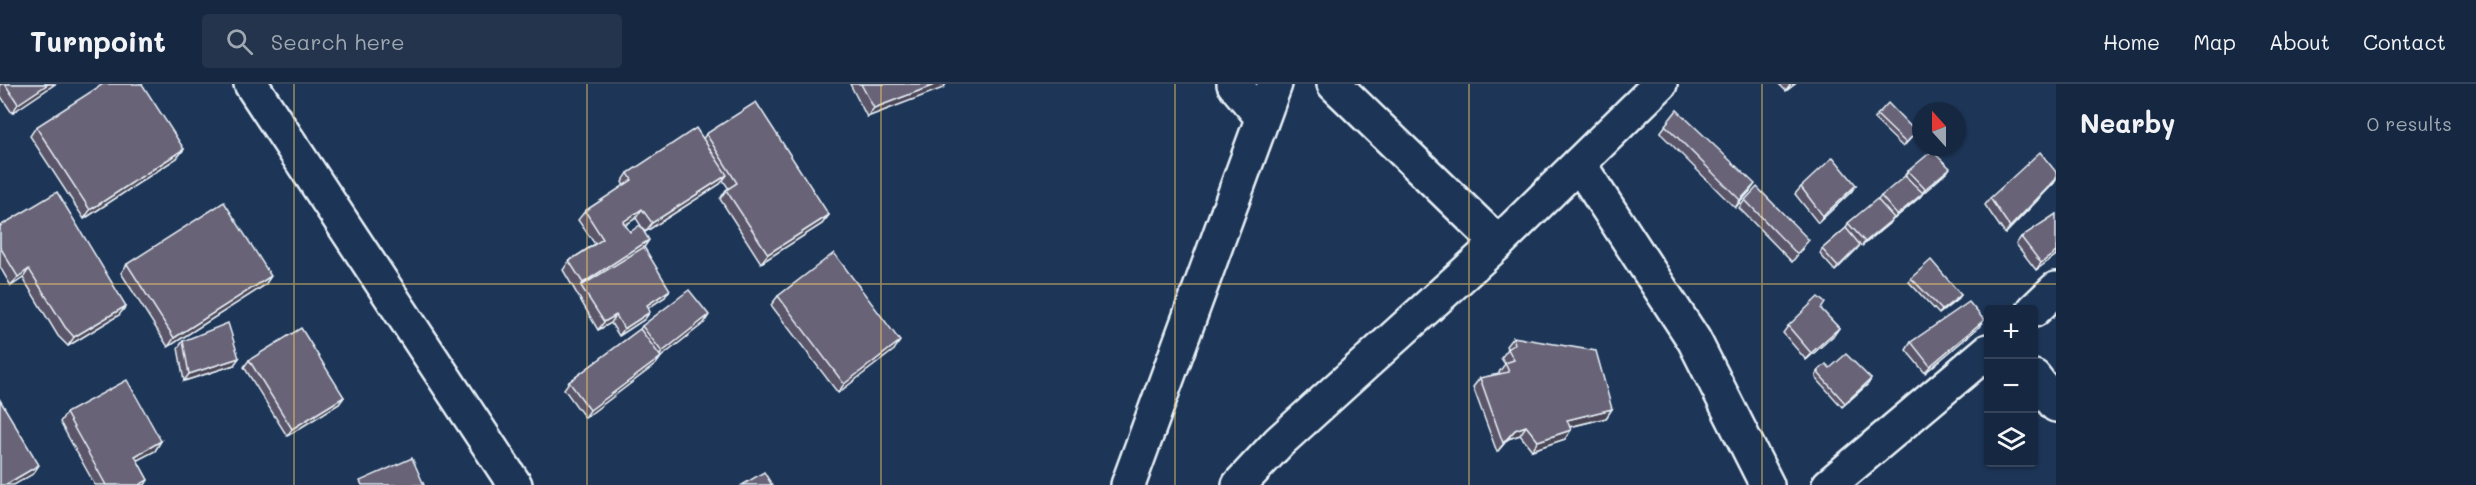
<!DOCTYPE html>
<meta charset="utf-8">
<style>
body{margin:0;font-family:Mali,sans-serif;background:#23344c;color:#f1f3f6}
.controls{position:absolute;right:18px;bottom:18px;display:grid;overflow:hidden;border-radius:6px;box-shadow:0 2px 4px #0004}
.controls button{width:54px;height:54px;display:grid;place-items:center;padding:0;border:0;border-bottom:2px solid #35445a;background:#162841;color:#f1f3f6;font:30px sans-serif}
.compass{position:absolute;left:1912px;top:18px;width:54px;height:54px;border-radius:50%;background:#162841;box-shadow:0 2px 4px #0004;rotate:339deg}
.list{margin:0;padding:0;list-style:none}
h2{display:flex;justify-content:space-between;align-items:center;height:78px;margin:0;padding:0 24px;font-size:26px}
h2 small{font-size:20px;font-weight:400;color:#9ea6b1}
.icon{flex:none;width:33px;height:33px;fill:none;stroke:currentColor;stroke-width:2;stroke-linecap:round;stroke-linejoin:round}
.map{position:relative;flex:none;width:2056px;height:401px;overflow:hidden}
header{display:flex;align-items:center;gap:36px;box-sizing:border-box;height:84px;padding:0 30px;background:#162841;border-bottom:2px solid #35445a}
header strong{font-size:28px}
nav{display:flex;gap:33px;margin-inline-start:auto;font-size:21px}
.search{width:420px;height:54px;background:#23344c;display:flex;align-items:center;gap:15px;box-sizing:border-box;padding:0 21px;border-radius:6px;color:#9ea6b1;font-size:22px}
main{display:flex}
aside{flex:1;background:#162841}
.map>svg:first-child{display:block}
.lines{fill:none;stroke-linecap:round;stroke-linejoin:round}
.minor-casing{stroke:#e8f1f8;stroke-width:38}
.minor{stroke:#1d3557;stroke-width:33}
.wall{fill:#5a5567;stroke:#e8f1f8;stroke-width:1.5}
.shaded-wall{fill:#4a4554;stroke:#e8f1f8;stroke-width:1.5}
.building{fill:#696378;stroke:#e8f1f8;stroke-width:1.5}
.grid{fill:none;stroke:#ffd166;stroke-width:1.5;stroke-opacity:0.55}
</style>
<header>
<strong>Turnpoint</strong>
<div class="search"><svg class="icon" aria-label="search" viewBox="0 0 24 24"><circle cx="10" cy="10" r="6"/><path d="M15 15l6 6"/></svg>Search here</div>
<nav><a>Home</a><a>Map</a><a>About</a><a>Contact</a></nav>
</header>
<main>
<div class="map">
<svg width="2056" height="401" viewBox="0 0 2056 401">
<rect width="100%" height="100%" fill="#1d3557"/>
<filter id="ink" filterUnits="userSpaceOnUse"><feTurbulence type="fractalNoise" baseFrequency=".0167" numOctaves="2"/><feDisplacementMap in="SourceGraphic" scale="12" xChannelSelector="R" yChannelSelector="G"/><feConvolveMatrix kernelMatrix="1 2 1 2 8 2 1 2 1" color-interpolation-filters="sRGB"/></filter>
<g filter="url(#ink)">
<g class="lines">
<defs>
<g id="minor">
<polyline points="251,0 515,401"/>
<polyline points="1234,0 1261,32"/>
<polyline points="1334,0 1498,159"/>
<polyline points="1579,80 1694,256 1767,401"/>
<polyline points="2034,226 2056,205"/>
<polyline points="2034,293 2056,321"/>
<polyline points="1128,401 1275,0"/>
<polyline points="1239,401 1279,358 1498,159 1660,0"/>
<polyline points="1829,401 1988,267"/>
</g>
</defs>
<use href="#minor" class="minor-casing"/>
<use href="#minor" class="minor"/>
</g>
<g class="wall">
<polygon points="0,0 55,0 12,29 0,11"/>
<polygon points="850,0 946,0 943,4 867,33"/>
<polygon points="1779,0 1795,0 1786,7"/>
<polygon points="1677,26 1750,107 1735,124 1660,49"/>
<polygon points="1877,31 1913,52 1903,63 1874,35"/>
<polygon points="36,43 184,65 177,74 84,135 30,52"/>
<polygon points="706,50 829,131 822,140 761,179 720,115 726,106 729,105 723,96 720,100 645,148 636,134 625,141 630,148 644,164 665,213 648,224 645,235 619,252 611,239 598,246 563,186 569,177 595,160 578,136 585,127 624,102 622,98 628,89 703,55"/>
<polygon points="1908,87 1947,88 1923,109 1920,113 1894,135 1893,135 1891,138 1862,162 1860,161 1835,187 1820,170 1822,165 1846,144 1848,139 1878,116 1881,112 1911,98 1905,91"/>
<polygon points="2056,88 2056,96 2054,99 2005,150 1985,121 1990,114"/>
<polygon points="1856,101 1851,108 1818,139 1795,110 1801,103"/>
<polygon points="1745,116 1803,164 1792,178 1739,124"/>
<polygon points="0,142 126,222 119,231 68,262 58,252 23,194 11,202 0,183"/>
<polygon points="2021,153 2056,171 2036,186 2016,160"/>
<polygon points="127,180 265,201 168,263 121,189"/>
<polygon points="1911,194 1961,211 1958,215 1939,230 1909,198"/>
<polygon points="778,212 894,266 838,309 771,221"/>
<polygon points="1821,225 1839,244 1834,251 1806,276 1783,249 1788,242"/>
<polygon points="704,239 661,273 656,280 585,334 564,305 569,298 640,245 642,242"/>
<polygon points="1979,243 1925,289 1906,266 1911,258"/>
<polygon points="1513,253 1612,325 1606,334 1570,343 1565,355 1532,366 1520,351 1508,355 1497,368 1473,303 1480,294 1500,290 1499,288 1505,280 1501,274 1508,265 1506,262"/>
<polygon points="183,257 234,281 184,297 178,264"/>
<polygon points="249,276 344,313 339,320 287,352 244,283"/>
<polygon points="1830,284 1871,295 1868,300 1842,323 1816,294 1816,291 1819,286"/>
<polygon points="66,329 161,357 155,367 137,376 148,396 145,401 95,401 60,338"/>
</g>
<g class="shaded-wall">
<polygon points="48,0 55,0 12,29 18,20"/>
<polygon points="937,0 946,0 943,4 867,33 874,24"/>
<polygon points="1791,0 1795,0 1786,7"/>
<polygon points="184,65 177,74 84,135 90,126"/>
<polygon points="1950,84 1947,88 1922,110 1925,105"/>
<polygon points="727,91 720,100 645,148 652,139"/>
<polygon points="2056,95 2054,99 2005,150 2010,143"/>
<polygon points="1755,100 1750,107 1735,124 1740,116"/>
<polygon points="1856,101 1851,108 1818,139 1823,132"/>
<polygon points="1923,109 1920,113 1894,135 1897,131"/>
<polygon points="642,125 636,134 616,147 623,138"/>
<polygon points="829,131 822,140 761,179 768,170"/>
<polygon points="1894,134 1891,138 1862,162 1865,158"/>
<polygon points="649,156 643,165 581,202 583,199"/>
<polygon points="1860,161 1857,165 1835,187 1838,183"/>
<polygon points="2056,168 2056,171 2036,186 2041,179"/>
<polygon points="29,185 23,194 11,202 18,193"/>
<polygon points="271,192 265,201 168,263 174,254"/>
<polygon points="670,206 665,213 642,228 647,221"/>
<polygon points="1961,211 1958,215 1939,230 1942,226"/>
<polygon points="126,222 119,231 68,262 74,253"/>
<polygon points="650,228 645,235 619,252 624,245"/>
<polygon points="616,231 611,239 598,246 604,238"/>
<polygon points="709,231 704,239 657,276 662,268"/>
<polygon points="1984,236 1979,243 1925,289 1930,282"/>
<polygon points="1839,244 1834,251 1806,276 1811,269"/>
<polygon points="900,257 894,266 838,309 844,300"/>
<polygon points="661,273 656,280 585,334 590,326"/>
<polygon points="239,274 234,281 184,297 189,290"/>
<polygon points="1871,295 1868,300 1842,323 1845,319"/>
<polygon points="344,313 339,320 287,352 292,345"/>
<polygon points="1612,325 1606,334 1560,345 1567,336"/>
<polygon points="1526,342 1520,351 1508,355 1497,368 1515,346"/>
<polygon points="1571,346 1565,355 1532,366 1538,357"/>
<polygon points="161,357 155,367 128,381 135,372"/>
<polygon points="39,381 33,390 14,401 5,401"/>
</g>
<g class="building">
<polygon points="5,0 48,0 18,20"/>
<polygon points="103,0 142,0 184,65 90,126 36,43"/>
<polygon points="861,0 937,0 874,24"/>
<polygon points="756,18 829,131 768,170 726,106 737,99 706,50"/>
<polygon points="1888,19 1916,48 1906,59 1877,31"/>
<polygon points="1677,26 1755,100 1740,116 1665,41"/>
<polygon points="696,44 727,91 652,139 642,125 623,138 630,148 640,141 649,156 583,199 569,177 603,155 585,127 632,96 628,89"/>
<polygon points="1932,67 1950,84 1925,105 1908,87"/>
<polygon points="2040,68 2056,88 2056,95 2010,143 1990,114"/>
<polygon points="1833,73 1856,101 1823,132 1801,103"/>
<polygon points="1905,92 1923,109 1897,131 1881,112"/>
<polygon points="1757,103 1809,156 1797,170 1745,116"/>
<polygon points="57,108 126,222 74,253 65,243 29,185 18,193 0,163 0,142"/>
<polygon points="1877,115 1894,134 1865,158 1848,139"/>
<polygon points="224,118 271,192 174,254 127,180"/>
<polygon points="2056,130 2056,168 2041,179 2021,153"/>
<polygon points="1846,144 1860,161 1838,183 1822,165"/>
<polygon points="644,163 670,206 647,221 650,228 624,245 616,231 604,238 581,202"/>
<polygon points="834,169 900,257 844,300 778,212"/>
<polygon points="1931,176 1961,211 1942,226 1911,194"/>
<polygon points="689,206 709,231 662,268 642,242"/>
<polygon points="1818,213 1825,219 1821,225 1839,244 1811,269 1788,242"/>
<polygon points="1969,218 1984,236 1930,282 1911,258"/>
<polygon points="228,239 239,274 189,290 183,257"/>
<polygon points="301,244 344,313 292,345 249,276"/>
<polygon points="640,245 661,273 590,326 569,298"/>
<polygon points="1513,253 1596,267 1612,325 1567,336 1571,346 1538,357 1526,342 1515,346 1503,359 1480,294 1509,288 1505,279 1514,276 1508,265 1515,260"/>
<polygon points="1846,270 1871,295 1845,319 1819,290 1819,286 1826,280 1830,284"/>
<polygon points="127,296 161,357 135,372 148,396 139,401 106,401 66,329"/>
<polygon points="0,316 39,381 5,401 0,401"/>
<polygon points="412,374 424,401 362,401 360,397"/>
<polygon points="764,388 772,401 742,401"/>
</g>
</g>
<path class="grid" d="M 294,0 L 294,401M 587,0 L 587,401M 881,0 L 881,401M 1175,0 L 1175,401M 1469,0 L 1469,401M 1762,0 L 1762,401M 0,200 L 2056,200"/>
</svg>
<div class="controls">
<button>+</button>
<button>−</button>
<button><svg class="icon" aria-label="layers" viewBox="0 0 24 24"><path d="M12 4l9 5-9 5-9-5zM3 14l9 5 9-5"/></svg></button>
</div>
<svg class="compass" viewBox="-18 -18 36 36"><path d="M0-13l5 13h-10z" fill="#e53935"/><path d="M0 13l5-13h-10z" fill="#9ea6b1"/></svg>
</div>
<aside>
<h2>Nearby<small>0 results</small></h2>
<ul class="list">
</ul>
</aside>
</main>
